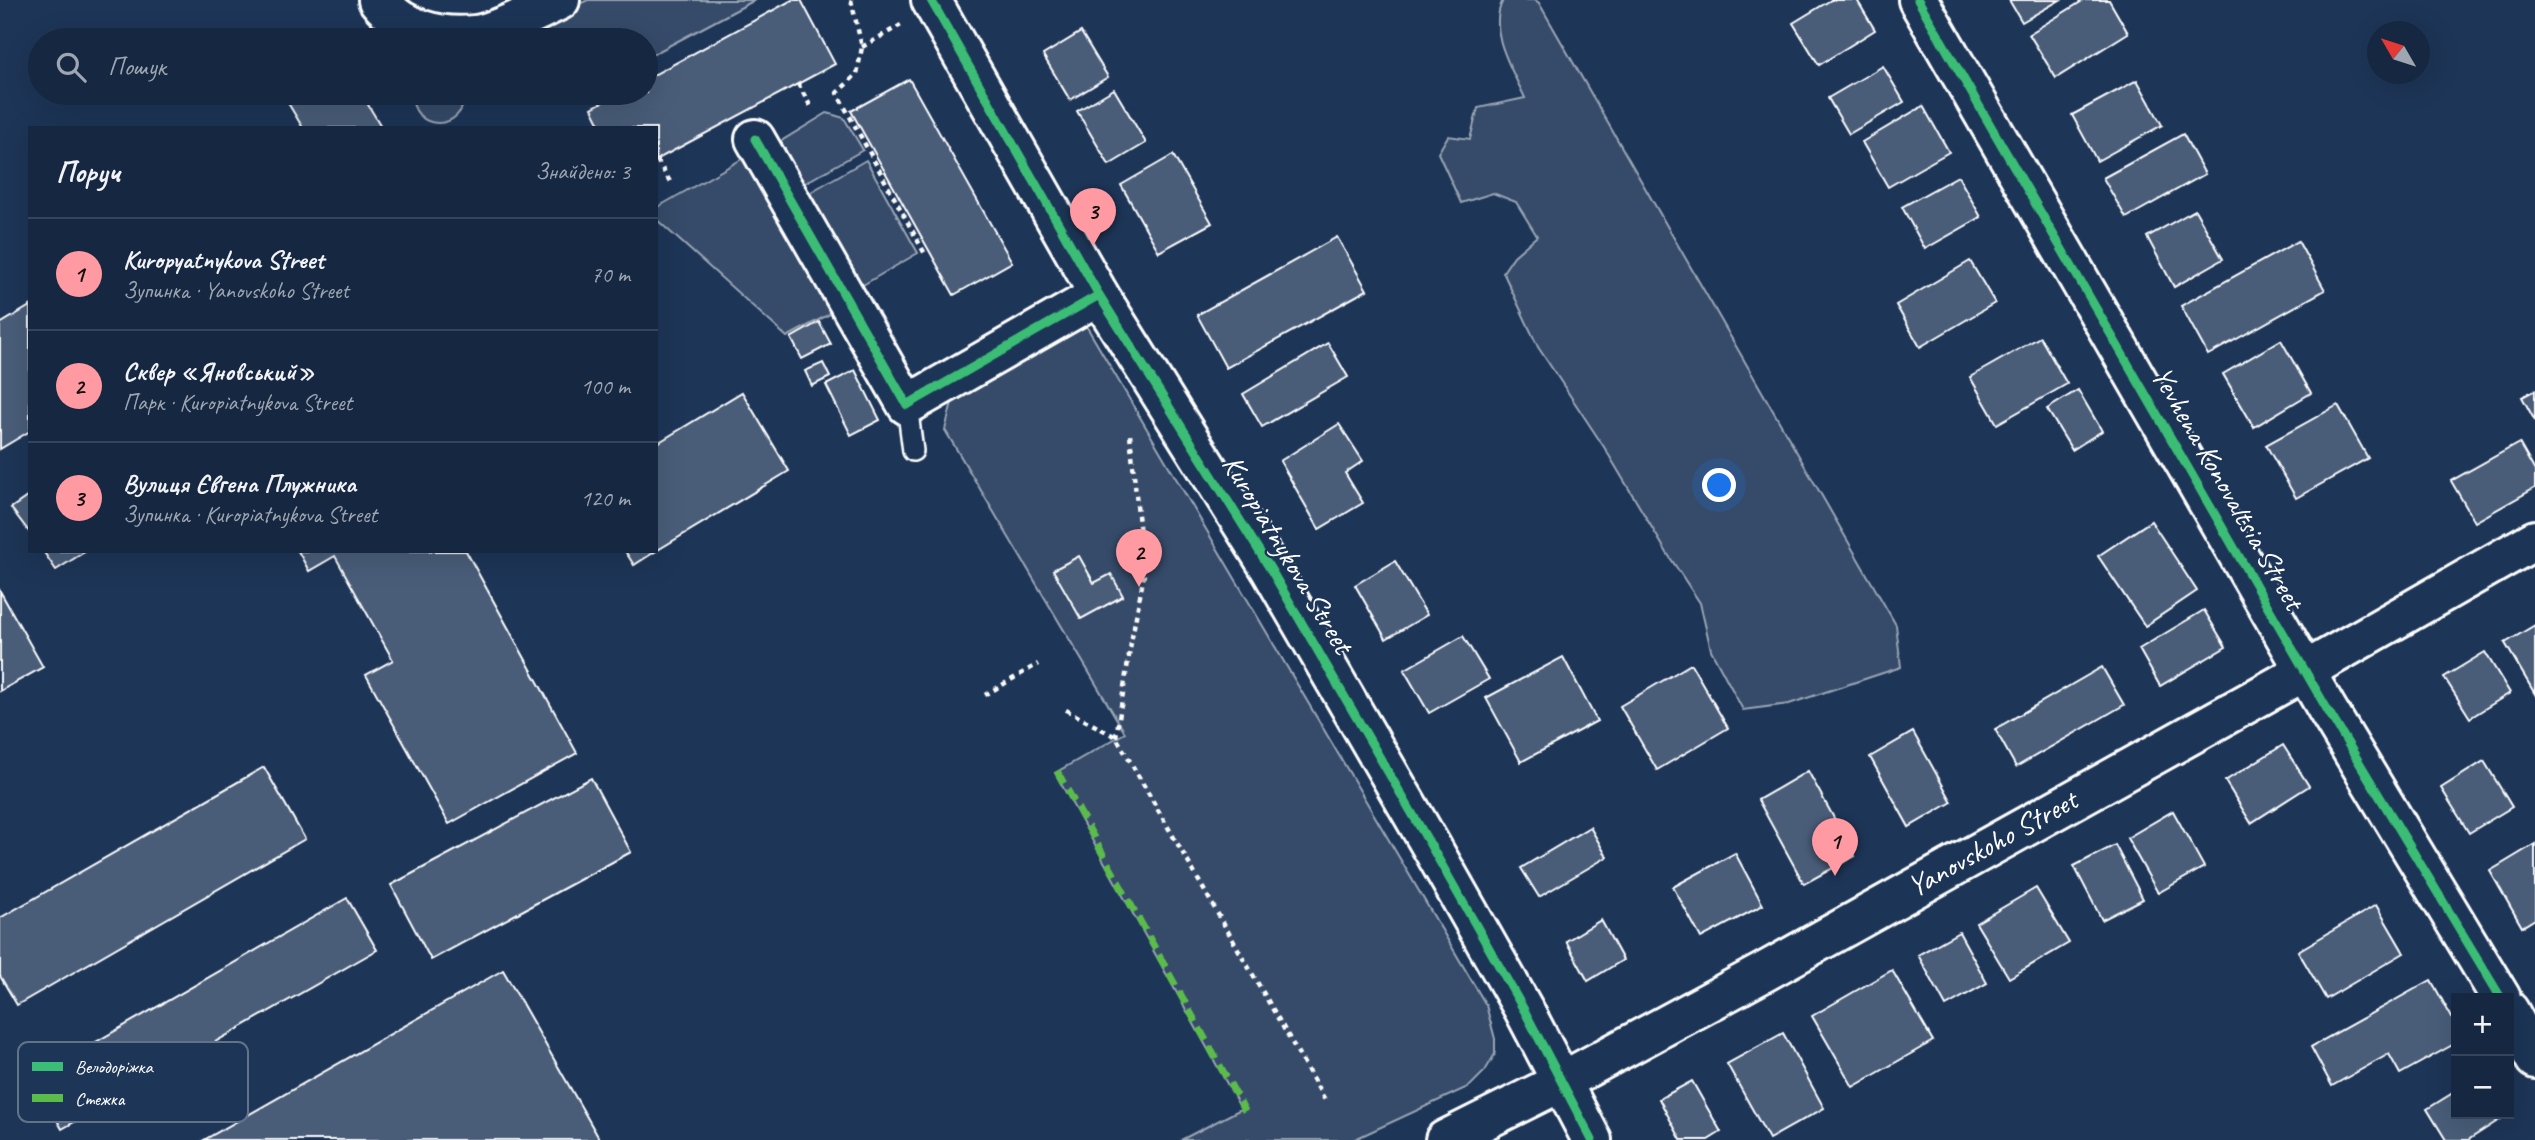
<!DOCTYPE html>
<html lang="uk">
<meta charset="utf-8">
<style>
body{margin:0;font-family:Caveat,sans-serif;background:#1f3048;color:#f1f3f6}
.controls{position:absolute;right:21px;bottom:21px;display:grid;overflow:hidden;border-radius:0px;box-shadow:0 7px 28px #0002}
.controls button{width:63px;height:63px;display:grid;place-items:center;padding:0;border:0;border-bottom:2px solid #35445a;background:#162841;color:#f1f3f6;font:35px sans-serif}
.compass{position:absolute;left:2367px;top:21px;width:63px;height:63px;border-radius:50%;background:#162841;box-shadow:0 7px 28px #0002;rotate:309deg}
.you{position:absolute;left:1720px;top:486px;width:24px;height:24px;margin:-18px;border:5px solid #fff;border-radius:50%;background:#1a73e8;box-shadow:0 0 0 10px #1a73e833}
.badge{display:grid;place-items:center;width:46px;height:46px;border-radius:50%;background:#ff9aa2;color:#111;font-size:23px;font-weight:700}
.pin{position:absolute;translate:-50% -58px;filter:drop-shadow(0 2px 4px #0008)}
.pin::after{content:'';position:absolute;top:37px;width:24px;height:21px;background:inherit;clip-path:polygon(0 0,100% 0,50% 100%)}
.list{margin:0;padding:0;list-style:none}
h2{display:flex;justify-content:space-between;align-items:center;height:91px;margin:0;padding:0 28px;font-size:30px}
h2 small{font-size:23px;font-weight:400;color:#9ea6b1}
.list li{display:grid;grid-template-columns:46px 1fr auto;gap:21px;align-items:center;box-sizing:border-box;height:112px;padding:0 28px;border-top:2px solid #35445a}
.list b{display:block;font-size:26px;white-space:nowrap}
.list p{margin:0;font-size:23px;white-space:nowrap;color:#9ea6b1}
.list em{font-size:23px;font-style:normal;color:#9ea6b1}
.icon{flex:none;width:38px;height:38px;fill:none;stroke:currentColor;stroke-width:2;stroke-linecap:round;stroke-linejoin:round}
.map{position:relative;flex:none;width:2535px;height:1140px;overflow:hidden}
.search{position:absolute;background:#162841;box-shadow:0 7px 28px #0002;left:28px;top:28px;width:630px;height:77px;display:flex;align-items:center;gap:18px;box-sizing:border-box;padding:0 24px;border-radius:38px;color:#9ea6b1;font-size:26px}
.panel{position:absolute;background:#162841;box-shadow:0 7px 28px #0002;left:28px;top:126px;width:630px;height:427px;border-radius:0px}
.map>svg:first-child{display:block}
.green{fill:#364b69;stroke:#9aa5b4;stroke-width:2}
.building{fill:#4a5d79;stroke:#fff;stroke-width:2}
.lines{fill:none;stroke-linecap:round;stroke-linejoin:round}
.lane-casing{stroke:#fff;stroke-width:24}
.street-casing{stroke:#fff;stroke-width:44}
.secondary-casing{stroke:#fff;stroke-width:44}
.path{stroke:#fff;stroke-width:4.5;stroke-dasharray:5 5;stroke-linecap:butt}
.lane{stroke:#1d3557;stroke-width:19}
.street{stroke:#1d3557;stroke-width:38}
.secondary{stroke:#1d3557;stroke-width:38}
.quiet{stroke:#5cbc4b;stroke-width:7;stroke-dasharray:14 7;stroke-linecap:butt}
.cycleway-casing{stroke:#1d3557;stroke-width:13}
.cycleway{stroke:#3abd76;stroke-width:9}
.labels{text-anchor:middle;stroke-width:5;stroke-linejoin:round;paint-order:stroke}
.street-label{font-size:30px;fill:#fff;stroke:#1d3557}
.key{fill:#1d3557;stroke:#617289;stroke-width:2}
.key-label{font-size:19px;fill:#fff}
</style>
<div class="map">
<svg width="2535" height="1140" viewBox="0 0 2535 1140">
<rect width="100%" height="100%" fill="#1d3557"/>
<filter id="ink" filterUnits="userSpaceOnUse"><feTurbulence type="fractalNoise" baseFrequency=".0143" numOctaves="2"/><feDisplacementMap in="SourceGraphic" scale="14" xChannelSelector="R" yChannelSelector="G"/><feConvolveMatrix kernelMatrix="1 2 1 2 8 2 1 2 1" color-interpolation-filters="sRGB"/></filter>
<g filter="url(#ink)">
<g class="green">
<polygon points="588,0 755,0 646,58 646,40 533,40 543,20"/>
<path d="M 1503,0 L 1535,0 L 1539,3 L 1896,625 L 1901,667 L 1789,704 L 1743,710 L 1711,650 L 1700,603 L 1667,553 L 1604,447 L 1538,347 L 1503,272 L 1514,256 L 1537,236 L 1516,202 L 1493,193 L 1461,203 L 1438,153 L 1448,136 L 1470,139 L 1478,108 L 1525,98 C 1512,69 1487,31 1503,0 Z"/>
<path d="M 412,93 L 465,93 C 465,133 411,133 412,93 Z"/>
<polygon points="827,113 844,118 863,150 796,188 778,143"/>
<polygon points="742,159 759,163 841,308 787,337 656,219 656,208"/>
<polygon points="866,160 918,253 856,289 802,197"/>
<polygon points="1084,322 1486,1005 1495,1039 1495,1054 1485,1071 1470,1086 1353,1140 1181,1140 1241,1109 1055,773 1125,733 945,430 953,398"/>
</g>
<g class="building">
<polygon points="792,0 801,0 835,64 656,160 656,128 602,128 592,108 619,93 646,93 646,79"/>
<polygon points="1831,0 1857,0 1875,30 1819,65 1793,23"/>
<polygon points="2009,0 2060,0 2022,22"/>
<polygon points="2084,0 2109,0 2128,33 2056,78 2029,34"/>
<polygon points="1081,32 1108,77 1070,100 1043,55"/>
<polygon points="1883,66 1904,102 1849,134 1828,98"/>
<polygon points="909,79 1012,262 954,295 851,111"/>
<polygon points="2137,80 2162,125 2097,161 2072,115"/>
<polygon points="1114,89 1146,143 1109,165 1077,111"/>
<polygon points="282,93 361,93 382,128 303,128"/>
<polygon points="1923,106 1949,152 1888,187 1862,142"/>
<polygon points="2183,134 2205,174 2126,218 2103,178"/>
<polygon points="1173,155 1212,223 1159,252 1121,185"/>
<polygon points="1958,176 1981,217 1925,249 1902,207"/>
<polygon points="2195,210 2223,259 2174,287 2147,237"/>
<polygon points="1337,237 1367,290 1226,368 1197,315"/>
<polygon points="2298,241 2325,290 2208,355 2181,306"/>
<polygon points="1970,261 1995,303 1920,347 1896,305"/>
<polygon points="30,306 30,431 0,449 0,324"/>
<polygon points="819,322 831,344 802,359 791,338"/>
<polygon points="2040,337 2067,384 1997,424 1970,377"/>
<polygon points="2281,340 2311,393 2254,427 2223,374"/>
<polygon points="1328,343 1348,377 1262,427 1243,394"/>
<polygon points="823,363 830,377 812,386 805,371"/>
<polygon points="855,370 880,420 851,435 826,385"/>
<polygon points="2078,390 2102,431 2072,450 2047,409"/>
<polygon points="2535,390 2535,421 2522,397"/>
<polygon points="742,392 789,471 656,551 656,444"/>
<polygon points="2338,405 2368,458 2296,498 2266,445"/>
<polygon points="1339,424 1363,461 1345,473 1363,503 1319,529 1280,461"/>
<polygon points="2519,443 2535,471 2535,488 2475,522 2451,481"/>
<polygon points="30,495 30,533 11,508"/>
<polygon points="2151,521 2197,591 2145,626 2098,556"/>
<polygon points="43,551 86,551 56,570"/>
<polygon points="298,551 466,551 577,753 449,824 366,675 393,660 335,556 309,571"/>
<polygon points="625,551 656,551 634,565"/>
<polygon points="1079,556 1094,583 1111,574 1123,596 1081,619 1053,570"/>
<polygon points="1395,561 1427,615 1386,639 1355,585"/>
<polygon points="0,591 43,667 0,691"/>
<polygon points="2204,610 2226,647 2160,686 2139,649"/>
<polygon points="2535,625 2535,694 2505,643"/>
<polygon points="1463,636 1489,679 1429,713 1404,670"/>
<polygon points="2485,652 2510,693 2470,718 2444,677"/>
<polygon points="1563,657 1597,721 1521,762 1486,698"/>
<polygon points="1691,664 1728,728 1657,770 1620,706"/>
<polygon points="2102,667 2124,705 2016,767 1995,729"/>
<polygon points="1913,732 1952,802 1909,827 1870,757"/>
<polygon points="2283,745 2309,786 2251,823 2225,781"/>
<polygon points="2484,761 2512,807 2469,833 2441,788"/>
<polygon points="264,767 305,839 17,1005 0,976 0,918"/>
<polygon points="1808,771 1855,856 1804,884 1758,800"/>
<polygon points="591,778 631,852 431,960 391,885"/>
<polygon points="2173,811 2204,867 2158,893 2127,838"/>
<polygon points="1590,827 1607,857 1539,897 1521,868"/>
<polygon points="2535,844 2535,919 2522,927 2490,871"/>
<polygon points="2115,845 2143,899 2102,920 2074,866"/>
<polygon points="1735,853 1763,905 1701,938 1673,887"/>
<polygon points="2036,888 2069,943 2009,978 1976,923"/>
<polygon points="347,898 377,950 62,1129 33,1078"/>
<polygon points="2376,905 2404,953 2326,999 2298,951"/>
<polygon points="1601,920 1623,960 1588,981 1566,941"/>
<polygon points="1959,932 1987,983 1946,1006 1918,955"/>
<polygon points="503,970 600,1140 204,1140"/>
<polygon points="1892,970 1933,1041 1853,1087 1812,1016"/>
<polygon points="2431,980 2456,1025 2456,1043 2400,1074 2389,1054 2332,1086 2311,1047"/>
<polygon points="1783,1033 1824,1108 1769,1139 1727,1064"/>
<polygon points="1692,1081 1721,1132 1708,1140 1681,1140 1659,1099"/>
<polygon points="2456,1091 2456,1114 2507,1115 2468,1140 2446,1140 2427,1109"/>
</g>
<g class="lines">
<defs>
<polyline id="lane" points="907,405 913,451"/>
<g id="street">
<path d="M 378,0 C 401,29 439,39 475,35 C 493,33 542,9 560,0"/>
<polyline points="931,0 1099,295 1271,570 1431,846 1524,1010 1592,1140"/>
<polyline points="1918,0 2327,709 2501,998"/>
<polyline points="755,139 907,405 1099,295"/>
<polyline points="2509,1011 2535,1059"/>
</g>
<polyline id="secondary" points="1445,1140 1561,1082 1766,971 2305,671 2535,540"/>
</defs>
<use href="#lane" class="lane-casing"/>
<use href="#street" class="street-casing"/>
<use href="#secondary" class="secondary-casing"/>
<g class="path">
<polyline points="851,0 862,47 857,74 837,93 925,254"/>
<polyline points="862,47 901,25"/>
<polyline points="798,84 811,107"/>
<polyline points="657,160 672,185"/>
<polyline points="985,695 1038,664"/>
<polyline points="1066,710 1116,737 1325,1100"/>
<polyline points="1116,737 1132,637 1144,575 1130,434"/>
</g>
<use href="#lane" class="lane"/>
<use href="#street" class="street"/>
<use href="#secondary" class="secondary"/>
<polyline class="quiet" points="1057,771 1245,1111"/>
<defs>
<g id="cycleway">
<polyline points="931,0 1099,295 1271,570 1431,846 1524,1010 1592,1140"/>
<polyline points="1918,0 2327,709 2501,998"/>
<polyline points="755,139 907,405 1099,295"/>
</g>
</defs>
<use href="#cycleway" class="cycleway-casing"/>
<use href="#cycleway" class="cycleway"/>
</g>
</g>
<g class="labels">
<g class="street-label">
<text transform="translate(2228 488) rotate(60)" y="10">Yevhena Konovaltsia Street</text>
<text transform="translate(1288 554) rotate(59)" y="10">Kuropiatnykova Street</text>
<text transform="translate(1992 843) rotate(-29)" y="10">Yanovskoho Street</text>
</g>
</g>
<rect x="18" y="1042" width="230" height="80" rx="10" class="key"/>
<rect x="32" y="1062" width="31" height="9" fill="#3abd76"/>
<rect x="32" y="1094" width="31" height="8" fill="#5cbc4b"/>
<g class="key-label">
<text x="75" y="1073">Велодоріжка</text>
<text x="75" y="1105">Стежка</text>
</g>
</svg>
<div class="controls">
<button>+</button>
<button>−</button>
</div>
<svg class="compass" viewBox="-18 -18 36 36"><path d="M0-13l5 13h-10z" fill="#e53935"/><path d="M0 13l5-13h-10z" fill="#9ea6b1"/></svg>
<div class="you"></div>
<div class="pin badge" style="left:1835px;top:876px">1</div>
<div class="pin badge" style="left:1139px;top:587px">2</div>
<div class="pin badge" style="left:1093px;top:246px">3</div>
<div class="search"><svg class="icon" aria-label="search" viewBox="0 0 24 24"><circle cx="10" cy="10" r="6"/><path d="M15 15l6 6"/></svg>Пошук</div>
<section class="panel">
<h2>Поруч<small>Знайдено: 3</small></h2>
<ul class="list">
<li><span class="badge">1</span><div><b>Kuropyatnykova Street</b><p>Зупинка · Yanovskoho Street</p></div><em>70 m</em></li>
<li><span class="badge">2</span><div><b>Сквер «Яновський»</b><p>Парк · Kuropiatnykova Street</p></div><em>100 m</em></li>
<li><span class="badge">3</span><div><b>Вулиця Євгена Плужника</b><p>Зупинка · Kuropiatnykova Street</p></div><em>120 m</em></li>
</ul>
</section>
</div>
